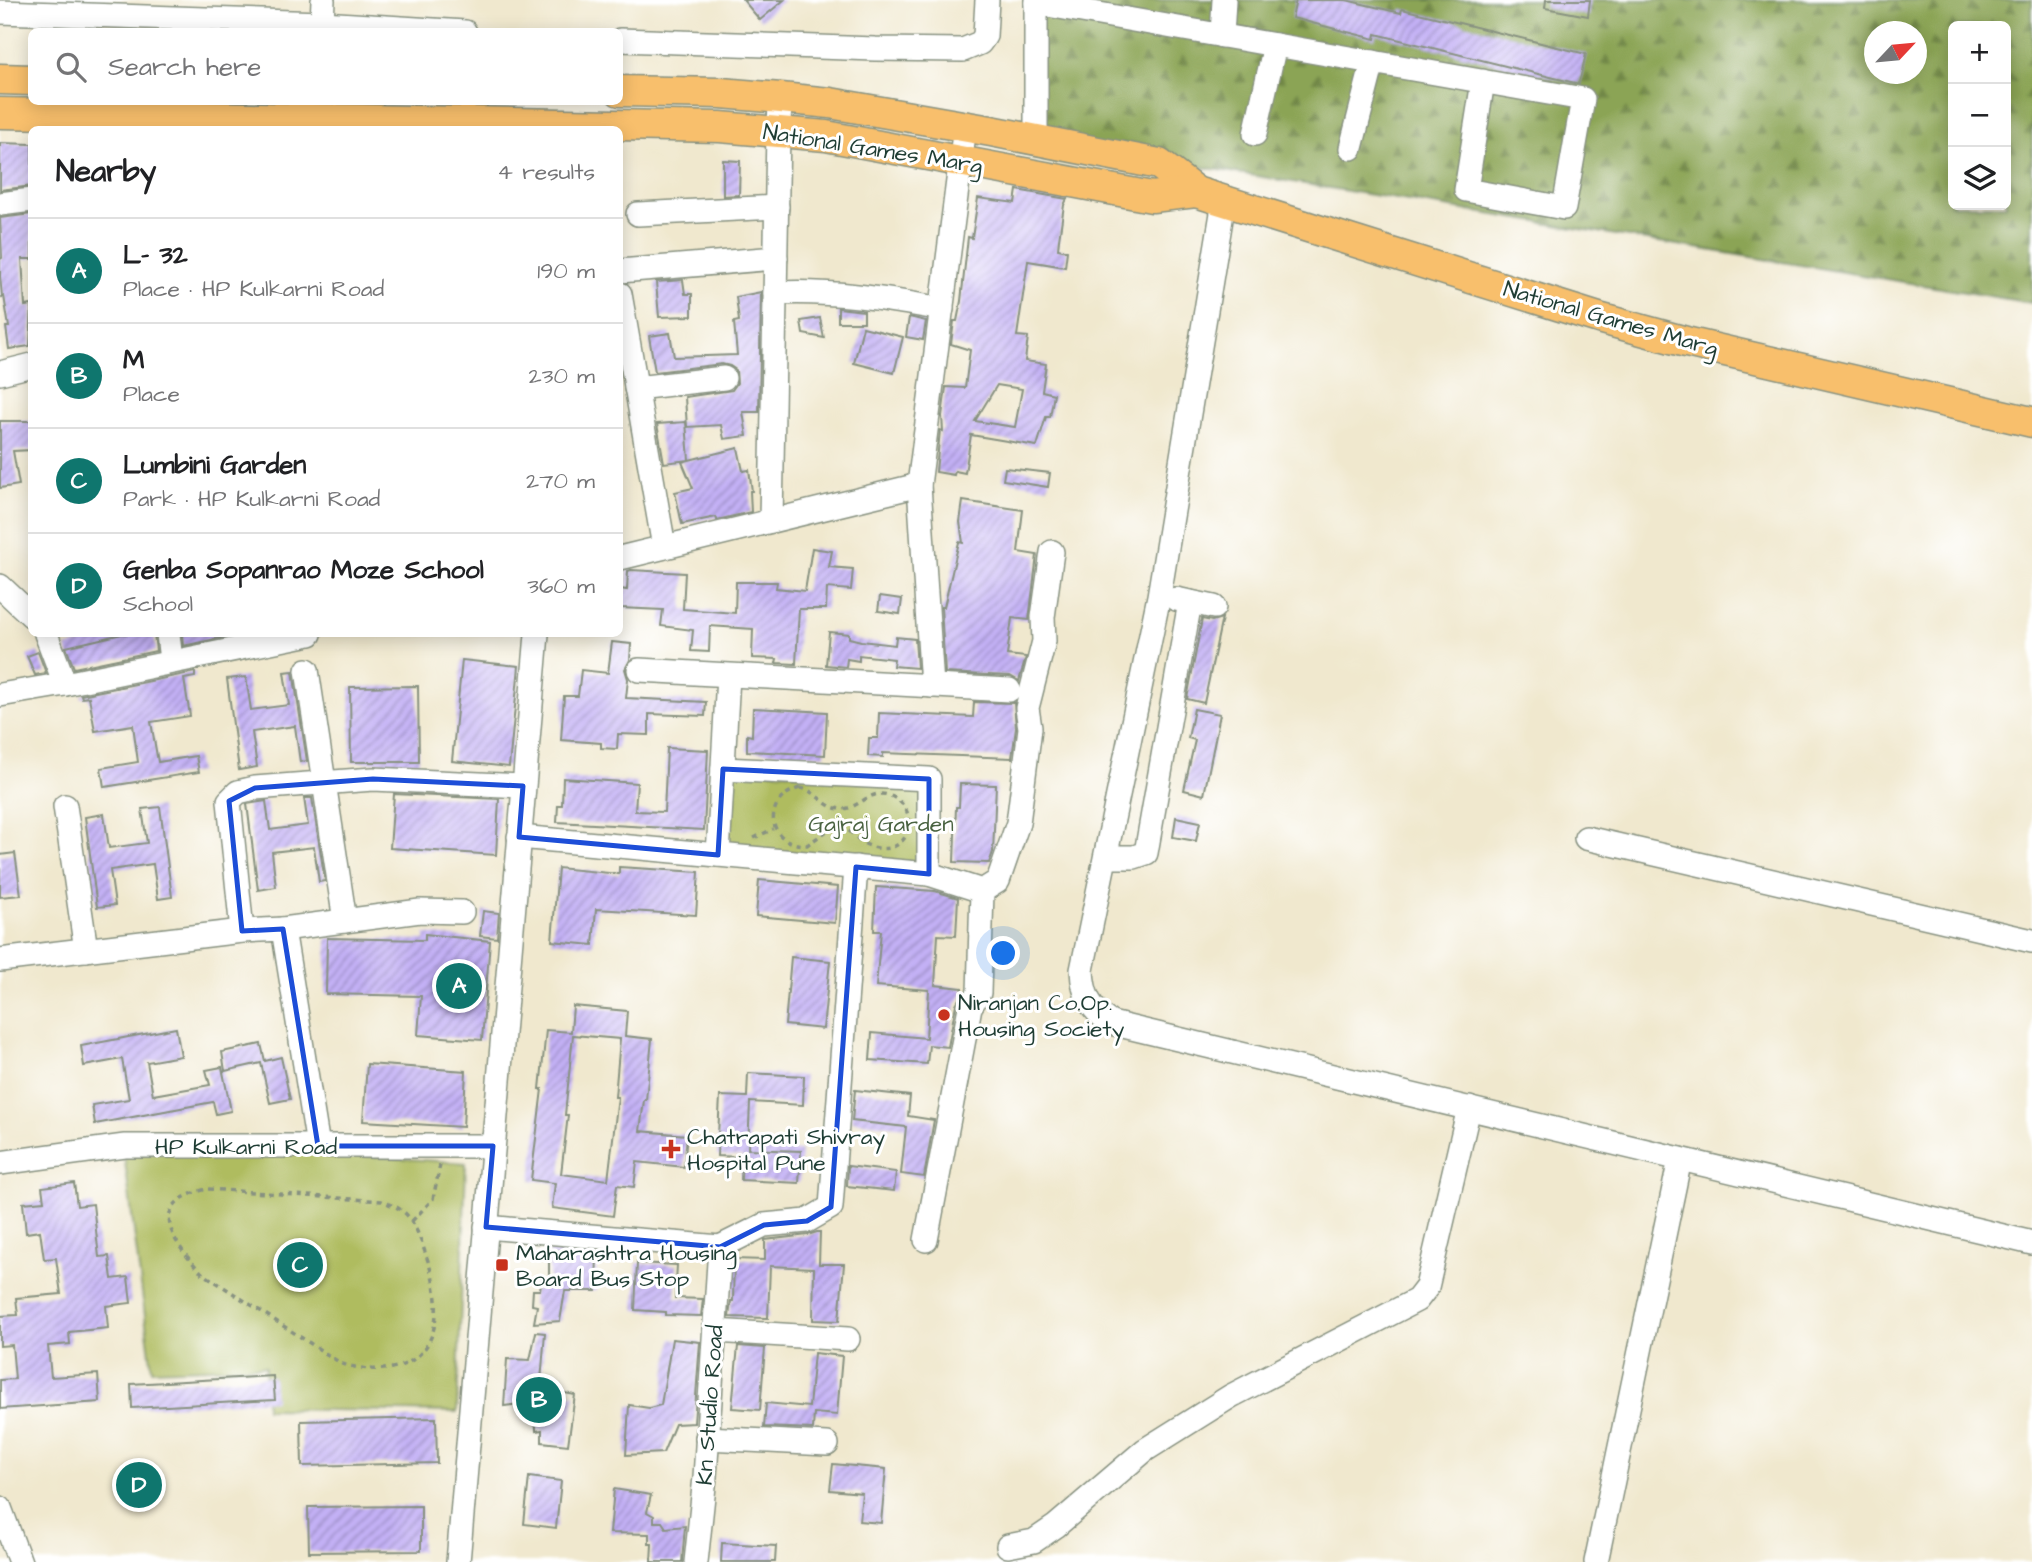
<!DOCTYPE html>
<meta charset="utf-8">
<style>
body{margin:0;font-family:"Architects Daughter",sans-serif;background:#f2f2f2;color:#202124}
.controls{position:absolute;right:21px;top:21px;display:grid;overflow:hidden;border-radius:10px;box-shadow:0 4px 18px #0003}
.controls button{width:63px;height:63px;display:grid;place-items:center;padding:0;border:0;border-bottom:2px solid #e0e0e0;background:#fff;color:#202124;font:35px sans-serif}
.compass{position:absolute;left:1864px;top:21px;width:63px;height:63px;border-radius:50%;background:#fff;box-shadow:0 4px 18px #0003;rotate:64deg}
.you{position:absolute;left:1004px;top:954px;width:24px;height:24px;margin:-18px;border:5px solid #fff;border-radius:50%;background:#1a73e8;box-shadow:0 0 0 10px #1a73e833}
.badge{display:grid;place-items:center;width:46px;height:46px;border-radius:50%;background:#0f766e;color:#fff;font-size:23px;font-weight:700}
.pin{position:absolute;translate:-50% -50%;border:4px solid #fff;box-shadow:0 2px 7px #0006}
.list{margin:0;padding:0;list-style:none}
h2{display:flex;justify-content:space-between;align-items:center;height:91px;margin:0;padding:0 28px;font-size:30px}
h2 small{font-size:23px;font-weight:400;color:#757577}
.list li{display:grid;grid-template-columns:46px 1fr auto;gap:21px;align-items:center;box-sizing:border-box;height:105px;padding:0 28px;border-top:2px solid #e0e0e0}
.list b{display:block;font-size:26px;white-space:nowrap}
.list p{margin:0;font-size:23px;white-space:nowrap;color:#757577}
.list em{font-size:23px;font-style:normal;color:#757577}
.icon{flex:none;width:38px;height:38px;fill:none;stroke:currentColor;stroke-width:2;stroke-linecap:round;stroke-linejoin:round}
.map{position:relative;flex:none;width:2032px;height:1562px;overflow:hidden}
.search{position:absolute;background:#fff;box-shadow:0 4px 18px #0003;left:28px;top:28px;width:595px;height:77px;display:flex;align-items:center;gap:18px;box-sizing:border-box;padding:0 24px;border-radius:10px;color:#757577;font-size:26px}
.panel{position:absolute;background:#fff;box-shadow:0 4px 18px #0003;left:28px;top:126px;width:595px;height:511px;border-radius:10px}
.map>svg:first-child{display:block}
.forest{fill:url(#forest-firs);stroke:#557044;stroke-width:2;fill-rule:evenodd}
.park{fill:#afbc5e;stroke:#677c49;stroke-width:2}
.building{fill:url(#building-hatch);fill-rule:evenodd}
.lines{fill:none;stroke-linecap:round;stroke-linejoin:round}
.minor-casing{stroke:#889281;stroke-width:26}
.major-casing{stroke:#889281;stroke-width:33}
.path{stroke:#889281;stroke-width:3.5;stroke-dasharray:5 5;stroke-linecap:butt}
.minor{stroke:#fff;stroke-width:23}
.major{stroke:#f8bf6c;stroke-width:30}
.marked{fill:none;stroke:#1d4ed8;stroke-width:5;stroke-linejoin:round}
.poi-dot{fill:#c8321e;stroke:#fff;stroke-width:2.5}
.labels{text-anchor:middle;stroke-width:6;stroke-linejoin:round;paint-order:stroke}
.street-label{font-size:23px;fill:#1f3d34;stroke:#fff}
.park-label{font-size:23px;fill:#4a6341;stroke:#fff}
.poi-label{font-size:23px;fill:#1f3d34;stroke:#fff;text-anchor:start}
</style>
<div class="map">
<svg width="2032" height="1562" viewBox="0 0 2032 1562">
<defs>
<pattern id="forest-firs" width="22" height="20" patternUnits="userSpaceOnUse" patternTransform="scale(1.75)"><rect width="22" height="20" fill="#8ba455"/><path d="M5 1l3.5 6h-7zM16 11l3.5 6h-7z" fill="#718747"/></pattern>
<pattern id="building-hatch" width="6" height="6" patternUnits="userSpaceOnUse" patternTransform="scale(1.75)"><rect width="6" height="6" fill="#c3b0f5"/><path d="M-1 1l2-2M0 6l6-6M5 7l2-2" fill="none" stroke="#9e90c7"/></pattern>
</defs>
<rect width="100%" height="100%" fill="#fff"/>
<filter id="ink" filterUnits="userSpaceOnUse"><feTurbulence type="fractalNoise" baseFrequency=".0143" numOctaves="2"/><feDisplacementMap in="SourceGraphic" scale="14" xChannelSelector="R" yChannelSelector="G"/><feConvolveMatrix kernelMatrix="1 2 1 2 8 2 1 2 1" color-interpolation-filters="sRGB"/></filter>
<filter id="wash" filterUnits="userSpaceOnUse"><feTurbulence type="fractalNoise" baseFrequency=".00686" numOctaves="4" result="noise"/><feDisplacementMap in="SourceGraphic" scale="28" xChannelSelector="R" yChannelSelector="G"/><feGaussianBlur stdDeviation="1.57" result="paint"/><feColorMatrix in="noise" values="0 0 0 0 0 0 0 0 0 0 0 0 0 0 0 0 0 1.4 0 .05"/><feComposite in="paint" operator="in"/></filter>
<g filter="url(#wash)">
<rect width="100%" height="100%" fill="#f0e8ce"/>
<path class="forest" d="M 1037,0 L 2032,0 L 2032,303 L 1036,140 ZM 1953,26 L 2006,26 L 2006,205 L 1953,205 ZM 1874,32 L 1916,32 L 1916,74 L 1874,74 Z"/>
<g class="park">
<polygon points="723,769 929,779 929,874 718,855"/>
<polygon points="320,1153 466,1163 457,1412 266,1409 265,1366 152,1370 124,1154"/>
</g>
<g id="blocks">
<g class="building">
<polygon points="743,0 784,0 760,20"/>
<polygon points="1296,0 1346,0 1401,13 1402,9 1586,54 1579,84 1376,34 1375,39 1292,18"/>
<polygon points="1546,0 1590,0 1588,16 1545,8"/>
<polygon points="0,143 32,144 32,186 0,190"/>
<polygon points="723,160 740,161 739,195 723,196"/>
<path d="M 1017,190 L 1067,199 L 1064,205 L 1059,239 L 1058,249 L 1067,251 L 1065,267 L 1028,261 L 1017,336 L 1028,337 L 1025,361 L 1046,364 L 1042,391 L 1054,394 L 1050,417 L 1046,417 L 1037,446 L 971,435 L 965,473 L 955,471 L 954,475 L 936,472 L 940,430 L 943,431 L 942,416 L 946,387 L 965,388 L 970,350 L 951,344 L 954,321 L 957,321 L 961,301 L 968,237 L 972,238 L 978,198 L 1015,203 ZM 997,385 L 1022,389 L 1015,427 L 975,421 Z"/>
<polygon points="32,214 32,259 22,259 25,306 32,305 30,346 9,349 6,327 9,327 4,296 2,297 0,276 0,259 2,258 0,218"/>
<polygon points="683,280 685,294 692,294 692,316 659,317 656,282"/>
<polygon points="761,292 759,412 743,412 747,436 724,439 721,425 687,427 685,397 732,390 737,383 736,370 730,366 722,364 655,372 649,336 670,333 674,357 737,355 734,322 739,321 736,297"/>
<polygon points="838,308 864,311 864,322 838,322"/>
<polygon points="909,317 926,321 923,340 906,337"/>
<polygon points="820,318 824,338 803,334 801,321"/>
<polygon points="863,327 903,337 894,373 854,363"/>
<polygon points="0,421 32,421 32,450 13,451 19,485 0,488"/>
<polygon points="686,422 689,460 738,448 743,471 749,470 752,491 750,491 751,512 717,520 716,517 682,524 675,492 693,488 682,462 689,460 664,463 657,424"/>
<polygon points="1005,468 1050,473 1048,487 1003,480"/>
<polygon points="963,501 1023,510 1018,552 1037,555 1029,620 1012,618 1007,655 1026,657 1019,681 1010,676 945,673 941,607 944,607 959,542 963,543 960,522"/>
<polygon points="812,548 832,551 829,567 853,569 851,590 827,588 826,609 799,609 796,664 776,663 777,659 752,658 753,629 710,626 709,652 691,651 693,630 661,626 663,610 620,608 620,589 627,590 628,571 631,570 685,573 683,609 735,613 736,582 777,582 776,588 805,591"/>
<polygon points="880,596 902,599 900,614 878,611"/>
<polygon points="1222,618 1204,703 1187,699 1202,619 1212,621"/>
<polygon points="829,632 849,634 849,638 861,641 895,645 896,637 915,639 917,668 893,666 894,659 859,655 859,661 847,659 846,667 826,665"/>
<polygon points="122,634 154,634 156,651 74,668 66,647"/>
<polygon points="182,634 234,634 234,635 183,646"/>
<polygon points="612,642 631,644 630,660 625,669 628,679 626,698 706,702 705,716 649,714 649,735 618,734 617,749 601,748 601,743 561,740 564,696 578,696 581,670 608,673"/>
<polygon points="38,652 46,673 35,675 27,656"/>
<polygon points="462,660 519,666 509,767 452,761"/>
<polygon points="293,671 307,761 300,762 295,726 252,732 257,767 239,770 227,679 246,677 251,710 289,705 284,672"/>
<polygon points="195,672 195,677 184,679 190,716 151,722 158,762 196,756 199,772 104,787 101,768 138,762 133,725 95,731 89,697 82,698 81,695"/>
<polygon points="418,686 419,762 351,762 350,687"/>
<polygon points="974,702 1014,703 1016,728 1012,758 883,753 883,757 868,756 869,738 878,738 879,713 973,717"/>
<polygon points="753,708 827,712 825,755 747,751 747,735 752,736"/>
<polygon points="1194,709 1220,714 1204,795 1184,790 1195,740 1188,738"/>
<polygon points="667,748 708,750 704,830 557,822 558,805 562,805 563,778 637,783 635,811 664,812"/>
<polygon points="960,784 996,785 993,852 989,863 954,862 956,807 959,807"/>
<polygon points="394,794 499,799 496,855 390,848"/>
<polygon points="304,798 312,798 325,881 319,882 314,847 272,852 276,887 258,890 247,804 266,801 270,830 308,825"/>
<polygon points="160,807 172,897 158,899 153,864 110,870 115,905 97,907 85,817 104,814 109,848 147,843 142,809"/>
<polygon points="1176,817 1200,822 1196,841 1173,837"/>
<polygon points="15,853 21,895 0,897 0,855"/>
<polygon points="619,867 699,872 696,915 596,909 593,945 552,941 558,868 619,874"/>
<polygon points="759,880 838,887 835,923 756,916"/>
<polygon points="876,887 935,891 958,898 956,936 938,935 935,985 962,988 962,994 956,1004 948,1047 929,1045 927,1064 870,1060 872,1033 926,1038 929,990 876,986 881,931 874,931"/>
<polygon points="483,911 499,913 497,938 480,936"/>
<polygon points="425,934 490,941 482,1040 418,1035 421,996 326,994 327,938 425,940"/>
<polygon points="791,957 830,961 823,1029 785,1025"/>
<path d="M 573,1006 L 627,1011 L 625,1036 L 652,1039 L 646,1100 L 644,1100 L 640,1131 L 687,1135 L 684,1167 L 637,1162 L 634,1187 L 617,1185 L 613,1216 L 552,1208 L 555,1183 L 531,1180 L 542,1089 L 540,1089 L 546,1030 L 571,1032 ZM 573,1035 L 620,1039 L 615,1097 L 618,1097 L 608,1180 L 561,1174 L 568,1115 L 565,1115 Z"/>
<polygon points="176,1028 181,1056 147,1062 153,1095 210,1085 206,1070 222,1067 231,1111 216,1114 213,1102 95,1124 92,1105 129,1099 122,1059 84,1066 81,1046"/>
<polygon points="261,1044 265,1061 281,1057 290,1099 270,1103 261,1063 225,1071 222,1052"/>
<polygon points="367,1064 466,1071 463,1127 363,1121"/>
<polygon points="748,1073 804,1076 803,1105 750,1102 748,1149 801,1151 799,1183 741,1180 742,1157 717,1156 720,1096 747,1097"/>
<polygon points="855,1090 910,1096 908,1116 934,1120 924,1177 901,1174 906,1127 852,1121"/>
<polygon points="848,1166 896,1172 894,1191 847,1186"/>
<polygon points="74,1183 77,1206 93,1204 99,1257 109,1256 112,1279 128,1277 131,1303 106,1306 108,1328 69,1332 70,1344 48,1346 51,1377 98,1374 100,1402 0,1409 0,1380 15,1379 12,1345 0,1346 0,1316 18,1315 16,1298 61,1294 56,1258 44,1259 40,1231 26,1233 23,1203 44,1201 42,1187"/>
<polygon points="817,1232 820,1232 819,1264 844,1264 839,1321 813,1320 814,1268 770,1266 768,1318 729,1317 731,1301 733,1301 734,1259 765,1260 765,1240 808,1235"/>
<polygon points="549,1250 597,1252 596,1291 565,1291 560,1321 534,1323 537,1306 532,1305 533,1290 540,1290 541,1283 549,1283"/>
<polygon points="637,1263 677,1265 675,1298 703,1299 701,1316 666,1315 666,1312 635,1310"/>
<polygon points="536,1332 545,1333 540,1393 555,1391 575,1395 568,1445 542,1442 542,1430 536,1431 535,1402 504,1406 507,1359 530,1360"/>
<polygon points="672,1339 700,1342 694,1423 675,1424 663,1453 626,1455 629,1405 649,1408 661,1405"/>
<polygon points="738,1346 765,1348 760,1410 732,1408"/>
<polygon points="814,1353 842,1356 837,1415 814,1413 813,1429 764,1427 766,1403 809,1407"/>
<polygon points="273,1376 275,1400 132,1408 131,1384"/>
<polygon points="436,1418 437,1463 302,1466 301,1421"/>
<polygon points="833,1464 886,1469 881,1523 859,1521 862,1493 830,1490"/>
<polygon points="529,1477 561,1481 556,1528 524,1524"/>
<polygon points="614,1489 651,1495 647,1512 654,1516 654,1522 662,1522 666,1528 685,1526 682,1562 651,1562 652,1544 649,1544 649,1534 610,1533"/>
<polygon points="421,1506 421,1551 309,1552 308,1507"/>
<polygon points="722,1543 776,1546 775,1562 721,1562"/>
</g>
</g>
</g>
<g filter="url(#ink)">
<use href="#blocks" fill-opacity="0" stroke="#889281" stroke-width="2"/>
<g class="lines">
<defs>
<g id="minor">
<polyline points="1036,3 1583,99 1564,208 1466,190 1483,81"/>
<polyline points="0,12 322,23 465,32"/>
<polyline points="322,23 323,0"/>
<polyline points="1222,36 1224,0"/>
<polyline points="620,40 875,49 963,50 980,43 985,36 987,0"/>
<polyline points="1255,134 1275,45"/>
<polyline points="1036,140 1036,0"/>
<polyline points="1351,148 1373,62"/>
<path d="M 1224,201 L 1159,596 L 1082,970 C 1083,995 1090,1009 1111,1023 L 2032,1243"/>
<polyline points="0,204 32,200"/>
<polyline points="638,214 777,207"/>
<polyline points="620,271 776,258"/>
<path d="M 775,293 C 832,290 887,299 942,309"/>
<polyline points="620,294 664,547"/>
<polyline points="0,373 32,365"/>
<polyline points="636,388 724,378"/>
<polyline points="919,485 932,686"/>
<polyline points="771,521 778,131 781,98"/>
<polyline points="620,558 919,485 965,126"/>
<polyline points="0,586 32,616"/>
<polyline points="1176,599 1214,607"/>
<polyline points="46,634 65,684"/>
<polyline points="168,634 171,661"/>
<polyline points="307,670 345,921"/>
<polyline points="639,670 1009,690"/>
<polyline points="0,695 65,684 310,634"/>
<polyline points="723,769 929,779 929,874"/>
<polyline points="65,806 86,950"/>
<polyline points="519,837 929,874 982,891"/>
<polyline points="1586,838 2032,941"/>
<polyline points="718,855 728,676"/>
<polyline points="1106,857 1134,857 1146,853 1190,602"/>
<polyline points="982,891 998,881 1018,823 1030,728 1027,708 1044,641 1043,617 1052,552"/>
<polyline points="283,929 420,911 462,912"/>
<polyline points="242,931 229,801 238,792 255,788 373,779 523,786"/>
<polyline points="0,960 242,931 283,929 318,1146"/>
<polyline points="0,1163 125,1146 493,1146"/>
<polyline points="486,1227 720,1247"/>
<polyline points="926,1240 970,1007 979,993 982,891"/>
<polyline points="720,1247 764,1225 807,1221 831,1207 856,867"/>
<polyline points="715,1331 848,1339"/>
<polyline points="707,1438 827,1444"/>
<polyline points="0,1508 20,1562"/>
<polyline points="1008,1546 1034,1541 1056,1526 1145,1450 1231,1396 1417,1300 1427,1287 1469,1108"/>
<polyline points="458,1562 537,634"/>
<polyline points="696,1562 705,1477 720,1247"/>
<polyline points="1596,1562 1680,1159"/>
</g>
<g id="major">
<polyline points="0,79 32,80"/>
<polyline points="620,91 721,93 781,98 830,103 991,131 1159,164 1196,192 1602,319 1686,342 2032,422"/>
<polyline points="0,113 720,127 826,136 1152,197 1196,192"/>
</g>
</defs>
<use href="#minor" class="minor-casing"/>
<use href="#major" class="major-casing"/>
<g class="path">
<path d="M 800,788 C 817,790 824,809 842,809 C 858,809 870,789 888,795 C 924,807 911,861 870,846 C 860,843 853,833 844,827 L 831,828 L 807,845 C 765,845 762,798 800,788 Z"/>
<polyline points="754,838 773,829"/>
<path d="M 208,1189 L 382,1201 C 391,1205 399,1207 406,1214 C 416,1225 422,1243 427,1258 C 452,1331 427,1387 342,1364 L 202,1273 C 171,1241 145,1202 208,1189 Z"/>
<polyline points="412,1221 433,1199 440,1165"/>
</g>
<use href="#minor" class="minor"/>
<use href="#major" class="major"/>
</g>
</g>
<path class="marked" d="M 723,769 L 929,779 L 929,874 L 856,867 L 831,1207 L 807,1221 L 764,1225 L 720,1247 L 486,1227 L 493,1146 L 318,1146 L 283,929 L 242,931 L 229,801 L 255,788 L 373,779 L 523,786 L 519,837 L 718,855 Z"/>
<g class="poi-dot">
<circle cx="944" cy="1015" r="7"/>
<path d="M667.5 1138.5h7v7h7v7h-7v7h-7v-7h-7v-7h7z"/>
<rect x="495" y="1258" width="14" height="14" rx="3.5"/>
</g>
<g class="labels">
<g class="street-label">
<text transform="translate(873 148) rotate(9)" y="8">National Games Marg</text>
<text transform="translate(1611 318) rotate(16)" y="8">National Games Marg</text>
<text x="246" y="1154">HP Kulkarni Road</text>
<text transform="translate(709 1405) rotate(-86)" y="8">Kn Studio Road</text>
</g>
<g class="park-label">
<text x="881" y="831">Gajraj Garden</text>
</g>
<g class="poi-label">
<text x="958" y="1010">Niranjan Co.Op.<tspan x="958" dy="26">Housing Society</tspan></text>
<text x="687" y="1144">Chatrapati Shivray<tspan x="687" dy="26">Hospital Pune</tspan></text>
<text x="516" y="1260">Maharashtra Housing<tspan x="516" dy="26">Board Bus Stop</tspan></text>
</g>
</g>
</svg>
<div class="controls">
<button>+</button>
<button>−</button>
<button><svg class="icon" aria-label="layers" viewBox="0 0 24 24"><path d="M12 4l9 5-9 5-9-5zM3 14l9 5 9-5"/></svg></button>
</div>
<svg class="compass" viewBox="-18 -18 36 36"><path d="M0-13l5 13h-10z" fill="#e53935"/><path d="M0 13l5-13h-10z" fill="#757577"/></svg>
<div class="you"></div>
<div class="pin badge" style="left:459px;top:986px">A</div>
<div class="pin badge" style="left:539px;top:1400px">B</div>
<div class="pin badge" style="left:300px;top:1265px">C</div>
<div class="pin badge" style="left:139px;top:1485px">D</div>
<div class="search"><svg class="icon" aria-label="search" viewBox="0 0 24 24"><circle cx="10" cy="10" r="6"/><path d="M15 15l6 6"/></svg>Search here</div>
<section class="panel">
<h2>Nearby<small>4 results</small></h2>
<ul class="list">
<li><span class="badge">A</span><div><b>L- 32</b><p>Place · HP Kulkarni Road</p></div><em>190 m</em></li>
<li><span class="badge">B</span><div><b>M</b><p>Place</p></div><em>230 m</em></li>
<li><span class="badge">C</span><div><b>Lumbini Garden</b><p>Park · HP Kulkarni Road</p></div><em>270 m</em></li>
<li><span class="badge">D</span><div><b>Genba Sopanrao Moze School</b><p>School</p></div><em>360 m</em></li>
</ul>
</section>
</div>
